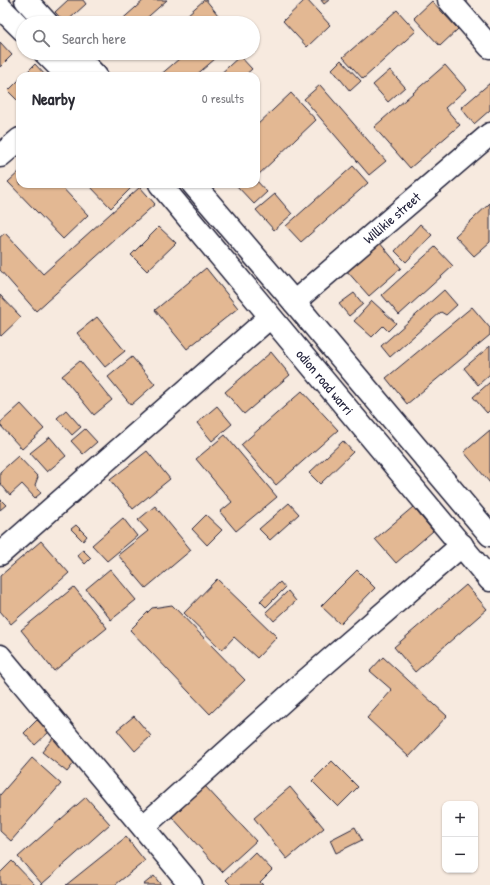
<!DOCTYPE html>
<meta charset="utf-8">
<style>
body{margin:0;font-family:"Patrick Hand",sans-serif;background:#f2f2f3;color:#2b2b33}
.controls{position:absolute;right:12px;bottom:12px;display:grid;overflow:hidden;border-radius:8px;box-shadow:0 1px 3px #0004}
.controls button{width:36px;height:36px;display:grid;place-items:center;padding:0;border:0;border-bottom:1px solid #e1e1e2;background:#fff;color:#2b2b33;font:20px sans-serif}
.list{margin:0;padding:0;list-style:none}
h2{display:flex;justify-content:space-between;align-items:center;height:52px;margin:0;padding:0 16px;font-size:17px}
h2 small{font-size:13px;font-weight:400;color:#7c7c81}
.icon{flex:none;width:22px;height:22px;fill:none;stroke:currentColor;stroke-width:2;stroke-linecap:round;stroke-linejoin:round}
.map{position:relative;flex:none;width:490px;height:885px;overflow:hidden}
.search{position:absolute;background:#fff;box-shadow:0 1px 3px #0004;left:16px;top:16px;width:244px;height:44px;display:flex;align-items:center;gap:10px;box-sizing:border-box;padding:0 14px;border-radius:22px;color:#7c7c81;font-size:15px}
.panel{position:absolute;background:#fff;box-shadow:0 1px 3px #0004;left:16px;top:72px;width:244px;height:116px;border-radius:12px}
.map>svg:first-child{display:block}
.building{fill:#e3b893;stroke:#22223b}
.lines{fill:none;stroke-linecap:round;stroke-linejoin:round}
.street-casing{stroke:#22223b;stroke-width:25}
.secondary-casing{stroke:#22223b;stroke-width:25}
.street{stroke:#fff;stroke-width:22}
.secondary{stroke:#fff;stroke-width:22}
.labels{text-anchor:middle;stroke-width:3.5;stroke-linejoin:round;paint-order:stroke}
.street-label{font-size:14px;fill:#22223b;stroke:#fff}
</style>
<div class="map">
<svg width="490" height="885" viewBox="0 0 490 885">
<rect width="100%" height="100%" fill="#f7eadf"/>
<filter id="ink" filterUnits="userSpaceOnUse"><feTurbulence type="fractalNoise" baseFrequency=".025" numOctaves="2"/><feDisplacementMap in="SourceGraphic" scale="8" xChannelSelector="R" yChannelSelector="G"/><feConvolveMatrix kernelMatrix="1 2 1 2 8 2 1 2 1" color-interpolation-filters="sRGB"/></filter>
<g filter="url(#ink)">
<g class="building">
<polygon points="68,0 83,0 86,4 65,23 55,12"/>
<polygon points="144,0 167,0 141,23 118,23"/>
<polygon points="204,0 206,0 218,15 209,23 178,23"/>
<polygon points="305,0 307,0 330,25 307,47 283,21"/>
<polygon points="321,0 329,0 324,4"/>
<polygon points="432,1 458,29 440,46 414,18"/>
<polygon points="397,10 416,31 363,79 343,57"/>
<polygon points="0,42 12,55 0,67"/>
<polygon points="186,53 222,53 195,76 159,76"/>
<polygon points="240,56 252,69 244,76 218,76"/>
<polygon points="341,60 361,81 350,91 332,69"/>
<polygon points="35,64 46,76 23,76"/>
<polygon points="445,65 466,89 445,108 460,125 410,168 374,127"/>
<polygon points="390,70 405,87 388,102 373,85"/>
<polygon points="20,79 20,103 8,91"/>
<polygon points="490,83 490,110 474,124 461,108"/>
<polygon points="320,85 386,161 369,175 304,99"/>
<polygon points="291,93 316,120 256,177 256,126"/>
<polygon points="353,166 368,183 301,242 286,226"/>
<polygon points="20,171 20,184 59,184 88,215 63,239 8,182"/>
<polygon points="256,180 267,192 254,204 235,184 256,184"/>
<polygon points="88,184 131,184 133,186 111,208"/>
<polygon points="140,187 155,204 36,311 0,270 0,237 5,233 43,274"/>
<polygon points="275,194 292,214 274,230 256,210"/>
<polygon points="490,203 490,242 474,256 455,236"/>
<polygon points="420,224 432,235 406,262 395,251"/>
<polygon points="159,227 176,243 147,271 131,255"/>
<polygon points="379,242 401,268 369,296 346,270"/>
<polygon points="435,247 453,266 399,315 382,295"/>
<polygon points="206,268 238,308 187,349 155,310"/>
<polygon points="444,290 457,305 446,315 441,312 390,357 381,346"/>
<polygon points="354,293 363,304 349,316 339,304"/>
<polygon points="0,295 21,317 1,336 0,335"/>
<polygon points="372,301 396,323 388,331 383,326 372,337 354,321"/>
<polygon points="472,307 490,328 490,335 407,404 386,378"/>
<polygon points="97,317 125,351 105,367 77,333"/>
<polygon points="490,346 490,374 478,385 464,368"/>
<polygon points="271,352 290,375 244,414 225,392"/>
<polygon points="132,357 155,384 131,405 108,377"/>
<polygon points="80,361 112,400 94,415 62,376"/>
<polygon points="490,382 490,410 487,413 473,397"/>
<polygon points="302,391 338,430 276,485 241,445"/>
<polygon points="21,404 44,429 22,449 0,425 0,423"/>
<polygon points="217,406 232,424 212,441 197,423"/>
<polygon points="66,410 81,427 72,435 57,418"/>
<polygon points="85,429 97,442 83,454 71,441"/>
<polygon points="490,430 490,483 464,452"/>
<polygon points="225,435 277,497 236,531 220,512 232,502 196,459"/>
<polygon points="50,437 66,456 47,472 30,453"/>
<polygon points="343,441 353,452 320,484 309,473"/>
<polygon points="147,451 170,479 133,509 110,480"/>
<polygon points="18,456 38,477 35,485 41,493 35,498 22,484 10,495 0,483 0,472"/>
<polygon points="0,499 6,505 0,510"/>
<polygon points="289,503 299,514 270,540 259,529"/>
<polygon points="155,506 191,550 146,588 118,555 148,531 138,520"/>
<polygon points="413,507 433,531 396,563 375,539"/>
<polygon points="206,515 222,530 207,545 192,529"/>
<polygon points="123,518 137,536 107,561 92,545"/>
<polygon points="76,525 87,536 83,541 71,529"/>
<polygon points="41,541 69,573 11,624 0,611 0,576"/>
<polygon points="83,550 91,558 85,564 77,555"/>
<polygon points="110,569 136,600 111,620 86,589"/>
<polygon points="357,570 375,588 340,624 321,606"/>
<polygon points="217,579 277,637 257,658 234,637 222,650 184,613"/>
<polygon points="280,582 285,588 266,607 260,601"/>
<polygon points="466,585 487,609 415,672 394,647"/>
<polygon points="74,587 107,628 54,671 21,630"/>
<polygon points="288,591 296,601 274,621 266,612"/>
<polygon points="172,605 245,680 210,714 130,630 152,608"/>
<polygon points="383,657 447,716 409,757 367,718 392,690 370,671"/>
<polygon points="134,716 151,736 135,751 117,730"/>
<polygon points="37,720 49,732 35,745 24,733"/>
<polygon points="53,738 78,758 67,772 42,752"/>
<polygon points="32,758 61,784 11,841 0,831 0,795"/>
<polygon points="332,761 358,787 338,807 312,781"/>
<polygon points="205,786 256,841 222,872 172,817"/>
<polygon points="290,787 324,828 287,859 254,818"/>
<polygon points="86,797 110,824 42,884 18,857"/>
<polygon points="355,827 362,840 336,853 330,840"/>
<polygon points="126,837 145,861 115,885 66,885"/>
<polygon points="255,852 272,870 260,882 263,885 231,885 226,880"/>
<polygon points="12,861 35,885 0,885 0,873"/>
<polygon points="154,876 161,885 143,885"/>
</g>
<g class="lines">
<defs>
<g id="street">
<polyline points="449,0 490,47"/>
<polyline points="0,156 20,139"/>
<polyline points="294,302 490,134"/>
<polyline points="0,554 270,317"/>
<polyline points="0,656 191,885"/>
<polyline points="143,827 304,682 462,545"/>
</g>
<g id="secondary">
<polyline points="26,0 47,23"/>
<polyline points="0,7 23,30"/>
<polyline points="45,53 68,76"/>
<polyline points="74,53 96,76"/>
<polyline points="160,184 490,580"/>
<polyline points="193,184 294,302 490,535"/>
</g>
</defs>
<use href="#street" class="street-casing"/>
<use href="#secondary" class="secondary-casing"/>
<use href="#street" class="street"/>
<use href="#secondary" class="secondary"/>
</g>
</g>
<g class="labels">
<g class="street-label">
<text transform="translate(392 218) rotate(-41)" y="5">Willikie street</text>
<text transform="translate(325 382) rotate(50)" y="5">odion road warri</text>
</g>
</g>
</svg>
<div class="controls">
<button>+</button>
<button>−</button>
</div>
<div class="search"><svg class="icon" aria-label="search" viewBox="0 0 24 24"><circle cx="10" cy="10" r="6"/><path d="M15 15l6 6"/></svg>Search here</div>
<section class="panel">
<h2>Nearby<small>0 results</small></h2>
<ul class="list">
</ul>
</section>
</div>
